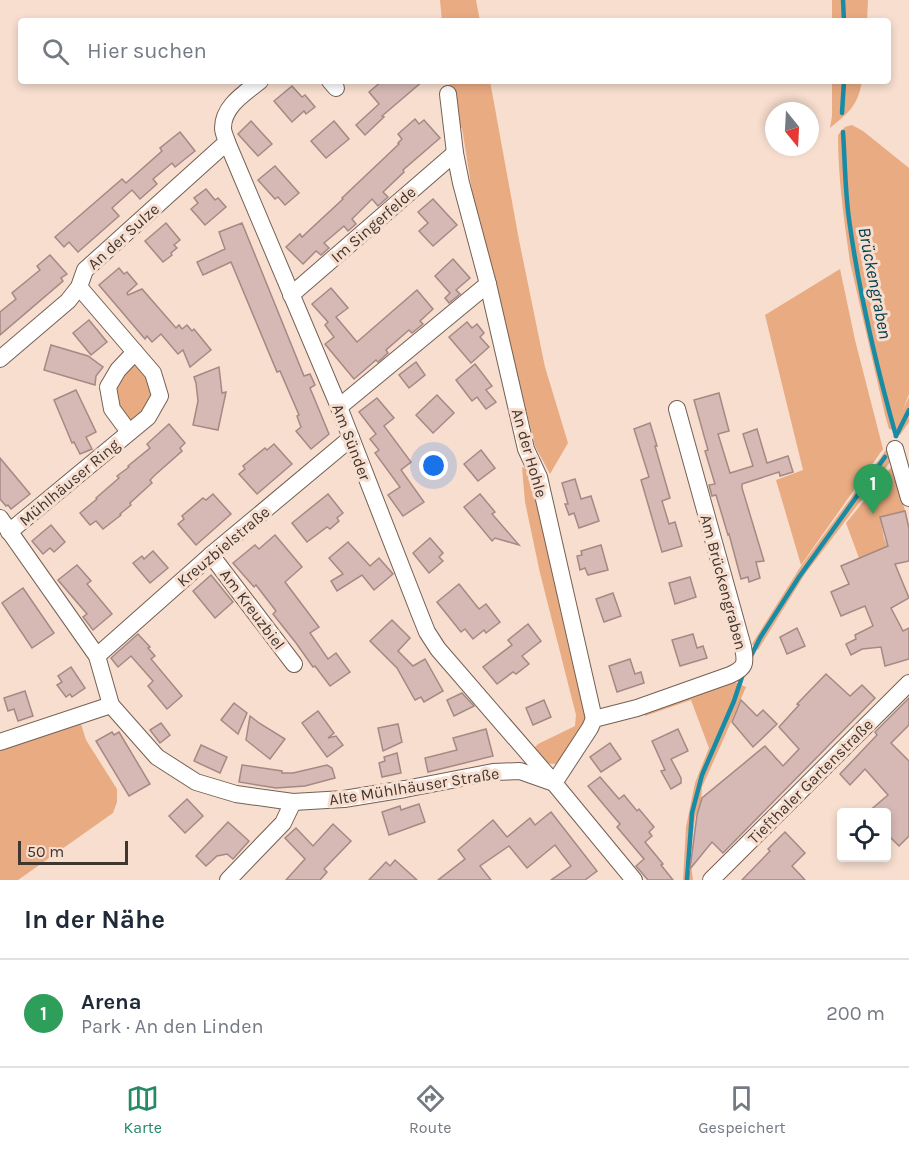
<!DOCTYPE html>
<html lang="de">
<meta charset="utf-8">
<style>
body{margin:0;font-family:Karla,sans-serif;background:#f6f6f7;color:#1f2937}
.controls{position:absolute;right:18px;bottom:18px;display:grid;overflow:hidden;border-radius:6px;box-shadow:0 3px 9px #0003}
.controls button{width:54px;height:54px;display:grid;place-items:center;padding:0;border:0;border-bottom:2px solid #e0e1e3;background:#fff;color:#1f2937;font:30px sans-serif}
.compass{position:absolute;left:765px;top:102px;width:54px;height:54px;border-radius:50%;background:#fff;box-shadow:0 3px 9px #0003;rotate:162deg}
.scale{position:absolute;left:18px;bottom:15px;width:110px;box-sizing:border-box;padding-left:6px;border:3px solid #403630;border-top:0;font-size:16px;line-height:21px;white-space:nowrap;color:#403630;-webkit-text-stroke:4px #f7decf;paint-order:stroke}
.you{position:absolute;left:434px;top:466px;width:21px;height:21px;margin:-15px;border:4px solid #fff;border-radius:50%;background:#1a73e8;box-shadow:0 0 0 9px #1a73e833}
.badge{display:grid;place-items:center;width:39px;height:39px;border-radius:50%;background:#268a65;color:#fff;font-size:20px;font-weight:700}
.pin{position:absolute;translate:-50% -50px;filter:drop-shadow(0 2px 3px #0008)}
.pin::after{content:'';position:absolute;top:32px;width:21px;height:18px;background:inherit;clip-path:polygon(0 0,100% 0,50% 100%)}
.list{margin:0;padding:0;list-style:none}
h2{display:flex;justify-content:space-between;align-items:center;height:78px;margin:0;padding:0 24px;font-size:26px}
h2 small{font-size:20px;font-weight:400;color:#747a83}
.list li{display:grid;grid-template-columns:39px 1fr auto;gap:18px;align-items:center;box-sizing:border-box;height:108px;padding:0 24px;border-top:2px solid #e0e1e3}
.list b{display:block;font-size:22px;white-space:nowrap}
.list p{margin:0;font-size:20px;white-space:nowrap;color:#747a83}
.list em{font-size:20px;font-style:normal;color:#747a83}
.icon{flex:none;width:33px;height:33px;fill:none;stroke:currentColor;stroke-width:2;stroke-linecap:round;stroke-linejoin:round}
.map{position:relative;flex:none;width:909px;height:880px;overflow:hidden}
.search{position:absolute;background:#fff;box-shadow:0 3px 9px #0003;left:18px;right:18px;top:18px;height:66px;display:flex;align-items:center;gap:15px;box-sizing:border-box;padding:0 21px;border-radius:6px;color:#747a83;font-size:22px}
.sheet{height:186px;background:#fff}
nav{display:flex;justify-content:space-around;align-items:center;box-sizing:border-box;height:84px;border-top:2px solid #e0e1e3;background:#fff;font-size:16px;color:#747a83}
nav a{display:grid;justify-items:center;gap:3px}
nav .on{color:#268a65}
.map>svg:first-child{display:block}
.green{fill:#e9ab82}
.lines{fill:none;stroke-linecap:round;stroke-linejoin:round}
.stream{stroke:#1a8ba5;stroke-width:4.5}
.building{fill:#d6b9b5;stroke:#a48984;stroke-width:1.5}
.minor-casing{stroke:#756053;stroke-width:18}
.minor{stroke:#fff;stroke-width:16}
.labels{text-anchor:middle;stroke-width:6;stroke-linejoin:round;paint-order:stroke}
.street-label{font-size:16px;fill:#403630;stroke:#f7decf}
.water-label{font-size:18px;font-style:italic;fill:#024151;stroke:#f7decf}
</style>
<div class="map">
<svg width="909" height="880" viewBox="0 0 909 880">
<rect width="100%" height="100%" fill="#f7decf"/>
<g class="green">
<polygon points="440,0 476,0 480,21 442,21"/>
<polygon points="832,0 868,0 867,21 832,21"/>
<polygon points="448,81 490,81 519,240 545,367 568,443 550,474 535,446 506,329 475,210 462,128 459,127 452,92"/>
<path d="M 832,81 L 862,81 C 858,106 848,113 830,128 L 832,116 Z"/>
<path d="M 852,125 L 863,131 L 909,168 L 909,394 L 903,410 L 909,397 L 909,422 L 900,435 L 895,433 L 894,430 L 889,429 L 885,415 L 850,262 C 844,220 838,178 838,135 L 845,127 Z"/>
<polygon points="840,269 855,340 883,449 801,565 776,480 803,470 765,315"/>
<path d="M 135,361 C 145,375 161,390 149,407 C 145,413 135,418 130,422 L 118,410 L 116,383 Z"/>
<polygon points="889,446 891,461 805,574 758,650 752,644 801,566"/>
<polygon points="893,465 905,511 880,517 884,538 889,550 870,553 859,558 846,523"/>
<polygon points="522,467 531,471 591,719 563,762 556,764 540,763 533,749 538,744 575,726 576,715 540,573 525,502"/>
<polygon points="728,679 746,687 724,738 702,787 701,801 695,818 690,858 693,880 683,880 686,827 695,783 709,748 691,700 645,716 643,709"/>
<polygon points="81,724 86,740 117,789 117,802 113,813 18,880 0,880 0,750"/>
</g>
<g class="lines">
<g class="stream">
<polyline points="843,0 844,21"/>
<polyline points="842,113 844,81"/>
<path d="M 843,132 C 845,161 845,191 849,219 C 859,293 876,365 896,436"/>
<polyline points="896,436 909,410"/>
<polyline points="750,658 760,638 799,577 885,457"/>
<polyline points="687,880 692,813 702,775 734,701 743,674"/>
</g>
</g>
<g class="building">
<polygon points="382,81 423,81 382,116 384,117 365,135 356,125 379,104 369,92"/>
<polygon points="292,86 302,97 305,95 315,107 306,114 304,111 292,122 274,101"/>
<polygon points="415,119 419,124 424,120 440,138 403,170 404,172 383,192 388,197 378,206 372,199 352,219 356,224 348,231 344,226 324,243 329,248 321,255 316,251 303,264 286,247 300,234 302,237 343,199 342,198 399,144 398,143 402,139 398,134"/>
<polygon points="251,121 272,144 258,156 238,134"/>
<polygon points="334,121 349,139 326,158 311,141"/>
<polygon points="180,132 195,151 175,167 172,163 153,179 157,184 140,199 132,190 112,208 119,216 78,252 69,242 64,247 55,237 122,179 126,183 162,151 160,148"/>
<polygon points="275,166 299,193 285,205 278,197 275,199 258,180"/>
<polygon points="206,189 215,200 218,198 226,207 205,225 191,209 198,203 194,198"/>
<polygon points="433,199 457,225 433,246 419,231 428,223 418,212"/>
<polygon points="166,223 180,240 174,245 177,248 171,253 172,255 163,262 145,241"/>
<polygon points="242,223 304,376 310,374 315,385 310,388 329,434 311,449 296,431 301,427 297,416 299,415 280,371 277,372 231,262 203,275 197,262 225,249 219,232"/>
<polygon points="50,255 67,274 61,278 63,281 0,335 0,312 16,299 12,293 40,270 37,266"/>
<polygon points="453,259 470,278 456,290 460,294 449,303 445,298 450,293 435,276"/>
<polygon points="119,268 124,274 127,272 137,284 127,293 128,295 142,289 176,328 179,325 182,329 187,325 192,331 194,329 211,350 190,367 183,350 178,354 161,334 152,342 147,336 145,339 99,285"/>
<polygon points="331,288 348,308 336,317 357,342 417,290 433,309 420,321 423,324 412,333 409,330 386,350 388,353 378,362 376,360 354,379 325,344 334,337 325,325 328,322 312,304"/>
<polygon points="89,320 107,342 91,355 73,333"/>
<polygon points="467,322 472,328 477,324 484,333 480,337 489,347 471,363 449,337"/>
<polygon points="51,345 88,356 103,367 96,376 95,385 44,370"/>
<polygon points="416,362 425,375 409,388 399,375"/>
<polygon points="475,364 492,386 486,390 496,402 486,409 477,397 472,401 456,380"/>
<polygon points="219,367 222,393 226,392 218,430 193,425 198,401 196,383 194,377"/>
<polygon points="76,390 96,432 86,437 92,449 80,454 74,442 72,443 54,400"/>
<polygon points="719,393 729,431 718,434 730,473 753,466 743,434 757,429 767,463 788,456 793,472 780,476 779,472 742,484 742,488 764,561 756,562 760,578 749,582 748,577 741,579 729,534 728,535 716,495 712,496 709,485 715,484 705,451 708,450 694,400"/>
<polygon points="437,395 454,413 433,433 416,415"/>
<polygon points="377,398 394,418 384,426 411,462 401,470 424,502 403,516 388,495 400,487 375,453 379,450 370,439 376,434 359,412"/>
<polygon points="650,423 657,446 655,446 670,498 662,501 669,524 675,522 682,546 662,552 641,480 649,477 634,429"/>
<polygon points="169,424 185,443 180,448 182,451 155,475 150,480 152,483 130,503 131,505 120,514 121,515 103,529 96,521 90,525 80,513 97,499 96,498 119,478 117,476 129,467 128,466 150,448 147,444"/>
<polygon points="274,444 292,464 257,494 239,474 245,469 243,466 249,461 265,448 267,450"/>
<polygon points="481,450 495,468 478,481 464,464"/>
<polygon points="0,458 30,494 11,509 8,505 6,506 0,499"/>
<polygon points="575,479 581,499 591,496 599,521 579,528 574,513 569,515 565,504 568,504 562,483"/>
<polygon points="213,494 231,514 196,545 178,524 184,519 182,516 203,498 206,500"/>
<polygon points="328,494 343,513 337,518 339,521 330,529 327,527 307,542 292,523"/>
<polygon points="480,494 495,512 492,514 519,545 495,538 492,541 464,507"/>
<polygon points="905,511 909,528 909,561 895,564 909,598 891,608 903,631 909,628 909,659 885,666 881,647 862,649 851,655 846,644 856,639 855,635 873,626 865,606 841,616 831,592 849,584 841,566 888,546 880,517"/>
<polygon points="51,525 65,542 54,552 50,548 43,554 32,541"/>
<polygon points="275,535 302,567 285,582 319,627 310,633 328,659 336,653 350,672 330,686 315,666 313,667 296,643 273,614 276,611 256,585 254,587 233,563 255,545 259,549"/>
<polygon points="430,538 443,553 439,557 443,561 429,573 413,553"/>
<polygon points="348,542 370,566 379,558 393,574 374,590 362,575 337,591 331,581 343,574 329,558"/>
<polygon points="601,545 608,570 588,575 585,568 580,570 577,556 582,555 581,551"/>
<polygon points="153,551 168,568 150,583 133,563 142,556 144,559"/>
<polygon points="77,565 91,581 87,584 112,614 93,630 83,617 87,614 58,580"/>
<polygon points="211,575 233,602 215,618 193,591"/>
<polygon points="690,577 696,597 675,604 669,583"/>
<polygon points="459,584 479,609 486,604 500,622 486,633 484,630 473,639 465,629 461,632 437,602"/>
<polygon points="23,588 54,633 32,648 2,603"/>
<polygon points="613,593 621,616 604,622 596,599"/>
<polygon points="392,620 410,638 398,651 413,666 425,659 443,691 424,702 421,697 415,700 397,668 370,641"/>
<polygon points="528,624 541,641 522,656 529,664 516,674 513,672 497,684 483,667 512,645 508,640"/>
<polygon points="797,628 805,646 787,654 780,637"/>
<polygon points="138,634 150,647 148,648 155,656 151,659 182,696 167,709 148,686 153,681 131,656 118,667 111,658"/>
<polygon points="693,634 697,648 703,646 707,658 680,666 672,640"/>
<polygon points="630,659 635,674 641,672 644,683 617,692 609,666"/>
<polygon points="71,667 85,688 72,697 70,694 66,697 57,685 62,682 58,676"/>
<polygon points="826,674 850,696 862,685 875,698 723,853 712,842 690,869 697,815 702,798 765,746 783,766 799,749 779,727 799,705 797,704"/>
<polygon points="25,691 33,716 18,721 14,709 8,711 4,698"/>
<polygon points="462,693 474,706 454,716 447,700"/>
<polygon points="909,698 909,725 891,743 909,761 909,836 899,846 886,833 886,813 867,813 888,795 865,769 850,785 840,774 877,735 875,732"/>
<polygon points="544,700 551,717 533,725 526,708"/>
<polygon points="741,700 757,716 763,710 777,724 753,747 732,722"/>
<polygon points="234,703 247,713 238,734 221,720"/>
<polygon points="318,711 334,733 328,738 336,736 343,745 327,757 302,723"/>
<polygon points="250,716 259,723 285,739 270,759 246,740"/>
<polygon points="161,723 170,735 160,743 150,730"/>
<polygon points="398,724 402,742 383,751 378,728"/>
<polygon points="486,729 493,756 428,772 425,758 457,750 453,738"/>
<polygon points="678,729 688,751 671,759 681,778 681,783 671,789 661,771 665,770 652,741"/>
<polygon points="112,732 114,735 119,732 150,784 129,796 96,741"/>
<polygon points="610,743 621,759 601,772 590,757"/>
<polygon points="201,745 227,757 220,773 194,761"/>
<polygon points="397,753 401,773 382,777 379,763 385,761 384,757"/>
<polygon points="242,765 282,771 282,773 293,773 327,765 332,768 335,778 305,786 276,788 239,782"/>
<polygon points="600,777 619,799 624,795 637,811 639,809 654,827 649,832 652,836 645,842 663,864 661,865 673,880 648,880 636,866 644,859 617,827 620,824 588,786"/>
<polygon points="187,799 203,816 185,833 169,816"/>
<polygon points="419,804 425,822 389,835 382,812 400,806 401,810"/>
<polygon points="551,812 597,871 585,880 551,880 571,866 555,845 527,868 509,846 480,866 491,880 438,880 465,859 458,850 493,820 507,837 530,818 535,825"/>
<polygon points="228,822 249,841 233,859 227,854 217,856 206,866 196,856"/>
<polygon points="333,824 351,841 324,869 327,872 320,880 286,880 305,859 285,838 296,828 313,846"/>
<polygon points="785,832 805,853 792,866 805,880 742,880 770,851 768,849"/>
<polygon points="395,860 417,880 369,880 386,862 390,866"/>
</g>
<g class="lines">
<defs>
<g id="minor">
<path d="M 260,81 C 245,93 223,106 223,128 C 223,133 226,138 227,142 L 339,407 L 419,612 L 427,632 L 438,649 L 554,783 L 590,728 L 594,719 L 637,708 L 730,675 C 746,668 746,663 743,647 L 677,409"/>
<polyline points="330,81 336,88"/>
<polyline points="448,94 455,153 461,183 488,284 526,449 539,477 594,719"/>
<polyline points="291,295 455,153"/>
<polyline points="0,359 68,301 79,287 85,270 227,142"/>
<polyline points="339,407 488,284"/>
<polyline points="129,432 112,409 108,387 118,370 135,352"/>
<polyline points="895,449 909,498"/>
<polyline points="0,518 97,656 111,705 157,757 196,782 236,794 293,802 344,799 405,789 493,772 520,771 554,783 634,880"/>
<polyline points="9,532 148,417 160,396 153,373 79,287"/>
<polyline points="211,555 294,664"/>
<polyline points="97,656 211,555 351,438"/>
<polyline points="0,742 111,705"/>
<polyline points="228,880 283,823 293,802"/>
<polyline points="711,880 909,683"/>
</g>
</defs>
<use href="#minor" class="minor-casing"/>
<use href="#minor" class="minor"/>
</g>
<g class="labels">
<g class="street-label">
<text transform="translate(373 224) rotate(-41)" y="6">Im Singerfelde</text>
<text transform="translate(123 236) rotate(-42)" y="6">An der Sulze</text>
<text transform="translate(352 442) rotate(69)" y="6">Am Sünder</text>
<text transform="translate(530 453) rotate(74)" y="6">An der Hohle</text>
<text transform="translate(69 482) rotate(-40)" y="6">Mühlhäuser Ring</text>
<text transform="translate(223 546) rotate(-40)" y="6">Kreuzbielstraße</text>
<text transform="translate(724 582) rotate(75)" y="6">Am Brückengraben</text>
<text transform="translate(253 609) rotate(53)" y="6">Am Kreuzbiel</text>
<text transform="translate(810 781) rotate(-45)" y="6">Tiefthaler Gartenstraße</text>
<text transform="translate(414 786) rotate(-9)" y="6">Alte Mühlhäuser Straße</text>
</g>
<g class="water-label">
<text transform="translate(875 283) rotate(79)" y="6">Brückengraben</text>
</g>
</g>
</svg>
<div class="controls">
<button><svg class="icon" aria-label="locate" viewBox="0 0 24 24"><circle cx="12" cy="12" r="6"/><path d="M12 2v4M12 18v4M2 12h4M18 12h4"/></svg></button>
</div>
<svg class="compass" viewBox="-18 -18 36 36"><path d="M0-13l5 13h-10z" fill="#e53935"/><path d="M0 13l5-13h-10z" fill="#747a83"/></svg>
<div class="scale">50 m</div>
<div class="you"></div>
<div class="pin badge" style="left:873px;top:514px;background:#2e9e5b">1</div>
<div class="search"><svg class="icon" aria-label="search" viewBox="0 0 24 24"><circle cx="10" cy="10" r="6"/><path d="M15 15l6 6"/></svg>Hier suchen</div>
</div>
<section class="sheet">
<h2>In der Nähe<small></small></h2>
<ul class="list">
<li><span class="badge" style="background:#2e9e5b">1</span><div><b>Arena</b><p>Park · An den Linden</p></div><em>200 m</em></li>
</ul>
</section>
<nav>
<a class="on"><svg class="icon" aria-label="map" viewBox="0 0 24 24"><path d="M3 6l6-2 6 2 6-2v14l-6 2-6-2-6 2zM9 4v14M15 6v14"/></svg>Karte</a>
<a><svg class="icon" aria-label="directions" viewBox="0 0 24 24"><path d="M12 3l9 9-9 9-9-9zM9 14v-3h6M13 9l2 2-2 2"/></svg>Route</a>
<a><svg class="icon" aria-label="saved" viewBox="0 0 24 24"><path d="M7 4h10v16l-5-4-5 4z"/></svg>Gespeichert</a>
</nav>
